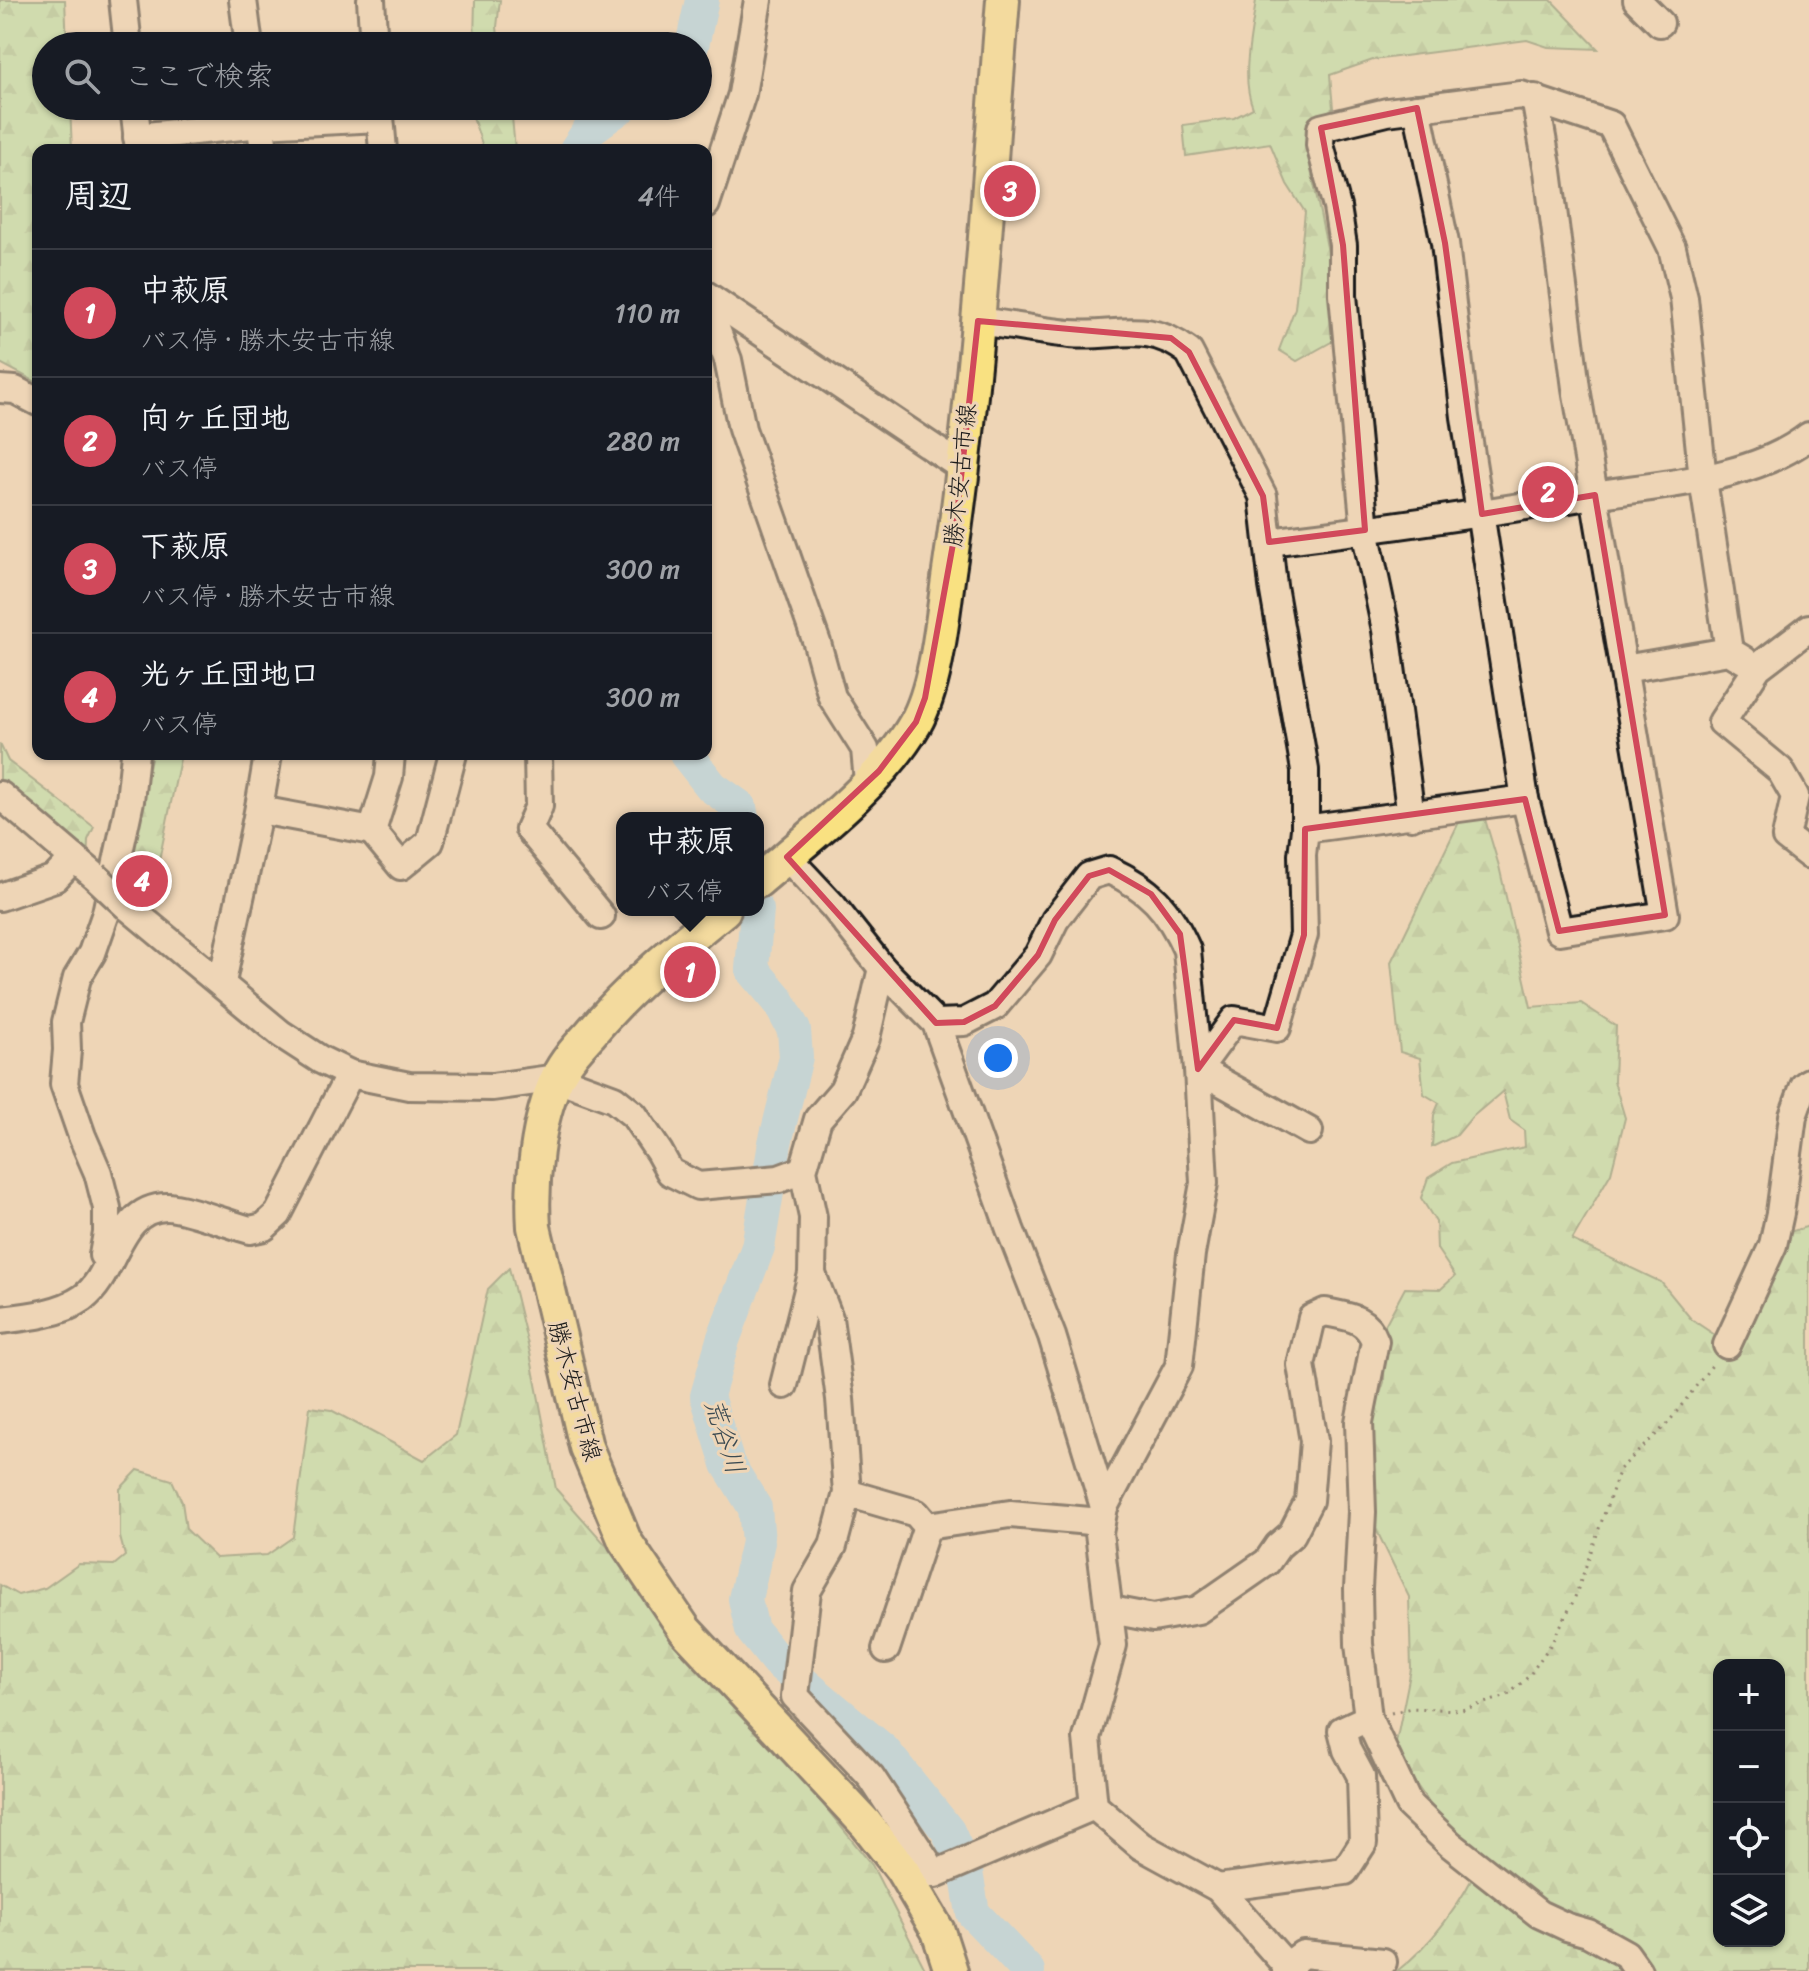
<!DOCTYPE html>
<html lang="ja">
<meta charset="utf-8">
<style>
body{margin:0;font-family:Sriracha,"Klee One",sans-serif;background:#20242c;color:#f1f3f6}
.controls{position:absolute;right:24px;bottom:24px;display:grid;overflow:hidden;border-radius:16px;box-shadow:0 2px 6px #0004}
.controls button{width:72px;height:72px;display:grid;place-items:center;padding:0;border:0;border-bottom:2px solid #363941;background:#171b24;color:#f1f3f6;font:40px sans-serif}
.you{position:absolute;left:998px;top:1058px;width:28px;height:28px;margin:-20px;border:6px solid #fff;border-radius:50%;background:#1a73e8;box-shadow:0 0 0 12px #1a73e833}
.badge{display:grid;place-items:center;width:52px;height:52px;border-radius:50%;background:#d1495b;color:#fff;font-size:26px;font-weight:700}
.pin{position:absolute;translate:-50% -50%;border:4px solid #fff;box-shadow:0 2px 8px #0006}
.popup{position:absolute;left:616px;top:812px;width:148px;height:104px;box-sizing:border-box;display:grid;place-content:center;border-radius:16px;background:#171b24;filter:drop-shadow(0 2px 6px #0005);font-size:26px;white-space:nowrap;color:#9ea1a6}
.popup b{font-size:30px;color:#f1f3f6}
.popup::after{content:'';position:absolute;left:50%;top:100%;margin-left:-16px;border:16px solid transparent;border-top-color:#171b24}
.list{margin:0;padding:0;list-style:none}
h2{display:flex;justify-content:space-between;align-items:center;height:104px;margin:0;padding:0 32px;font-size:34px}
h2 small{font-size:26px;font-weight:400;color:#9ea1a6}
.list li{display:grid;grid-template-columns:52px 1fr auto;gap:24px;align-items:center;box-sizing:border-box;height:128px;padding:0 32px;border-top:2px solid #363941}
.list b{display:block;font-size:30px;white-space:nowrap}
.list p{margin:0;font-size:26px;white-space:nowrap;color:#9ea1a6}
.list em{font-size:26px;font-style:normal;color:#9ea1a6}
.icon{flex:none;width:44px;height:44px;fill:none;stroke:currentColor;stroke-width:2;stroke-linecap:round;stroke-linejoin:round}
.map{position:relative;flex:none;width:1809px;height:1971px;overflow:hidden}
.search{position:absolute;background:#171b24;box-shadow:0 2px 6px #0004;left:32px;top:32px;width:680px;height:88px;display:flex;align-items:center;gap:20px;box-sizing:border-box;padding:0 28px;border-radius:44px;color:#9ea1a6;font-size:30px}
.panel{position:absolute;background:#171b24;box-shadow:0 2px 6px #0004;left:32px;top:144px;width:680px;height:616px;border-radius:16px}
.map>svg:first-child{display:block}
.forest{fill:url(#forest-firs);stroke:#647f60;stroke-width:2;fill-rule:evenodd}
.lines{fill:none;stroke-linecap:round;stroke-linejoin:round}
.river{stroke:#95d2f6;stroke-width:34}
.minor-casing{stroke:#1c1c1c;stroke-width:32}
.major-casing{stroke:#1c1c1c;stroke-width:38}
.path{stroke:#1c1c1c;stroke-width:3;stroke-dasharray:2 6;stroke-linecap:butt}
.minor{stroke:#eed5b6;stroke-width:26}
.major{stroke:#f9e181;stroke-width:32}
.minor-bridge-casing{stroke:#1c1c1c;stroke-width:32;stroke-linecap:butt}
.minor-bridge{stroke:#eed5b6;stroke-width:26}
.marked{fill:none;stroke:#d1495b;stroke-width:6;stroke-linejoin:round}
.labels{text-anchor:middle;stroke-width:6;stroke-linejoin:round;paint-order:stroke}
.street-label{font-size:24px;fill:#1c1c1c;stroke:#eed5b6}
.water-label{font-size:26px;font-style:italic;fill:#3a4a52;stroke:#eed5b6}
</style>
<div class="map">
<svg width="1809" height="1971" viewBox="0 0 1809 1971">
<defs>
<pattern id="forest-firs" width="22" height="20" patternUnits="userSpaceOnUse" patternTransform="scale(2)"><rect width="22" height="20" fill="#ace2a5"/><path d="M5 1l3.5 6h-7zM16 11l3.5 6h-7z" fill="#93c18d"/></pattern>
</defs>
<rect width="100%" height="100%" fill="#eed5b6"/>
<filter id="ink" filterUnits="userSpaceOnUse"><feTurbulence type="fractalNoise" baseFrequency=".0125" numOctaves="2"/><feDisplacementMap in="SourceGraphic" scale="16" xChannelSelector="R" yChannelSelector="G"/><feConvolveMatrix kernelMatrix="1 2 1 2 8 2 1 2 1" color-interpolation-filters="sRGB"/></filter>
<g filter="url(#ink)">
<g class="forest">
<polygon points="0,0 65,0 67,46 46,46 46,106 70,106 72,150 38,150 38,383 0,363"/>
<polygon points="475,0 500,0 497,27 499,46 448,46 474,41"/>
<path d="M 1256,0 L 1551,0 L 1598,49 L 1548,47 L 1527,40 L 1373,60 L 1330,75 L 1333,108 L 1308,126 L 1310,165 L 1329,257 L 1333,341 L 1297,361 L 1279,350 L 1295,308 L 1305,212 L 1287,184 L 1270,143 L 1186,156 L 1183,125 L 1234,118 L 1253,108 C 1240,76 1252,34 1256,0 Z"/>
<polygon points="469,106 511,106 515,150 484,150"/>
<polygon points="0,744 8,761 94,827 88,840 87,868 0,792"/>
<polygon points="152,754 181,754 152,895 127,874"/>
<path d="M 1481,806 L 1499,866 L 1531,1007 L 1581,1003 L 1616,1026 L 1614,1081 L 1625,1118 L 1611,1173 L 1572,1240 L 1661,1282 L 1691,1319 L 1736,1349 L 1786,1233 L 1809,1226 L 1809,1971 L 1397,1971 C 1435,1942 1464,1898 1484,1855 L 1437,1814 L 1394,1753 L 1411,1669 L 1409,1597 L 1374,1525 L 1368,1429 L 1384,1382 L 1385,1325 L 1405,1288 L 1441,1289 L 1455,1276 L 1437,1249 L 1436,1222 L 1421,1198 L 1428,1178 L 1452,1163 L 1525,1147 L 1524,1130 L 1510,1120 L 1503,1091 L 1471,1118 L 1457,1135 L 1432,1147 L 1434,1115 L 1439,1103 L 1424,1094 L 1420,1058 L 1400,1052 L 1391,962 L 1460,820 ZM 1719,1665 L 1779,1665 L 1779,1941 L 1719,1941 Z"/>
<polygon points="509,1268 530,1353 556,1489 614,1554 689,1660 802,1778 872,1865 926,1971 0,1971 0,1585 18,1595 45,1588 79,1564 114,1565 125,1556 120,1537 120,1489 138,1470 172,1480 182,1502 186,1529 216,1558 267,1555 293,1537 310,1407 331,1410 424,1460 456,1435 488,1289"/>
</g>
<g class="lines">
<g class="river">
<polyline points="692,46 702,0"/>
<polyline points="576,150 590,129 622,106"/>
<polyline points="686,754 712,787 740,807 742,818"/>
<polyline points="757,910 752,969 778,1000 794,1030 796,1057 775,1143 758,1247 723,1340 707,1396 728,1464 755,1508 758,1542 745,1599 752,1630 777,1661 884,1751 948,1831 966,1872 973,1913 1028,1971"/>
</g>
<defs>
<g id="minor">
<polyline points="123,0 128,46"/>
<polyline points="243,0 249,46"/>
<polyline points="371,0 374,46"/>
<polyline points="1637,0 1660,23"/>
<polyline points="134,106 139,150"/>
<polyline points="258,106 264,150"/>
<polyline points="379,106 383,150"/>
<polyline points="1417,108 1445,243 1465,417 1525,799 1559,931 1665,915 1576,388 1548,171 1535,98"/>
<polyline points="137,137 261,124 380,118"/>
<polyline points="706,204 742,94 758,0"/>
<polyline points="706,295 963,468"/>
<polyline points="706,303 728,360 742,429 817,643 832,697 865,749 868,782"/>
<path d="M 978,321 C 1009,325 1039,331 1070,334 C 1119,338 1146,319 1189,352 L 1263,496 L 1273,586 L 1305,770 L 1305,829 L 1525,799"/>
<polyline points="0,389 15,390 38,402"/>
<path d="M 1269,542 C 1378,529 1486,513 1594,495 C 1663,484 1753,480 1809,436"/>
<polyline points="1809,628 1758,667 1722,722 1780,770 1795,796 1786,837 1809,855"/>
<polyline points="1624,669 1729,651 1744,660"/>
<polyline points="538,754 539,806 529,829 601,916"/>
<polyline points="0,795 95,876"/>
<polyline points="260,810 372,831 389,777 391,754"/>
<polyline points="1411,816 1386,630 1365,530 1343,295 1343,245 1337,207 1320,145 1321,128 1387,112 1521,95 1611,125 1672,248 1684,298 1703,479 1729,651"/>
<polyline points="1305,829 1302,855 1304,935 1277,1028 1234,1020 1198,1069 1309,1131"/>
<polyline points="372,831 401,866 430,842 453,754"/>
<polyline points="787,857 833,906 882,968 936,1023 1010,1229 1052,1336 1104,1507"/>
<polyline points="0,897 55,878 74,858"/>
<polyline points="128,907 281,1034 321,1060 350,1074 409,1086 492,1087 557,1078 614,1099 634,1115 659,1152 670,1172 698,1186 779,1179 803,1170"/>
<polyline points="882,968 866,1038 843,1090 818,1119 803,1170 813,1217 812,1274 829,1318 840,1399 847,1493 833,1546 807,1591 795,1696 871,1777 935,1874 1094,1806"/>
<path d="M 222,983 C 237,906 257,831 268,754"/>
<path d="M 936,1023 L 964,1022 L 995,1006 L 1038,955 L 1055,920 L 1089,876 L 1109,870 C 1149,888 1169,909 1187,950 L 1198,1069 L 1204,1183 L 1191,1254 L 1179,1366 L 1104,1507 L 1099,1533 L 1113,1645 L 1087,1738 L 1094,1806 L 1141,1846 L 1218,1888 L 1291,1971"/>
<polyline points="109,1261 103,1255 107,1233 107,1208 98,1173 82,1136 64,1084 67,1050 66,1022 77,978 92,953 106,913 130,801 135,754"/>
<path d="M 0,1320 C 27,1317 60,1314 83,1298 C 116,1274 117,1207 167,1207 C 184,1207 231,1225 250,1230 L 264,1227 L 278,1214 L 350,1074"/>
<polyline points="1727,1345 1773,1245 1780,1213 1793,1116 1804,1086 1809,1082"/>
<polyline points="784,1385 812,1274"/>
<polyline points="847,1493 916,1513 927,1526 1010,1514 1101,1522"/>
<path d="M 1111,1610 L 1153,1618 L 1198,1610 L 1267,1562 L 1278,1546 L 1292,1534 L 1309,1501 L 1314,1441 L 1301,1365 L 1312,1318 L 1325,1312 C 1348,1317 1366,1317 1375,1341 L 1359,1422 L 1362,1512 L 1358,1589 L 1359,1644 L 1368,1718 L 1409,1805 L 1450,1844 L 1539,1914 L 1567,1927 L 1588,1933 L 1626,1954 L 1638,1971"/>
<polyline points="886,1649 927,1526"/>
<polyline points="1218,1888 1345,1871 1363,1843 1361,1776 1347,1750 1342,1730 1368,1718"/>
<polyline points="1286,1971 1288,1965 1303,1954 1383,1962"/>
</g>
<g id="major">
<path d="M 758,881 C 810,837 881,783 915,724 C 938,684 943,611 950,565 C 978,378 988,188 1003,0"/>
<path d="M 724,910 C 677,948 629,987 590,1034 C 578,1047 565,1061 557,1078 C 537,1121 531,1181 534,1227 L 586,1447 L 625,1541 L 685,1630 L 866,1824 L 902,1870 L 938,1931 L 951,1971"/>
</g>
</defs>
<use href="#minor" class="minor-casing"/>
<use href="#major" class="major-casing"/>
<polyline class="path" points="1391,1713 1411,1708 1462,1710 1507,1696 1529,1676 1551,1644 1574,1600 1620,1469 1668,1423 1713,1364"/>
<use href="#minor" class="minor"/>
<use href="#major" class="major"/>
<defs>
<polyline id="minor-bridge" points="95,876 128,907"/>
</defs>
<use href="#minor-bridge" class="minor-bridge-casing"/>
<use href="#minor-bridge" class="minor-bridge"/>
</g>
</g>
<path d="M0 0H1809V1971H0ZM 1417,108 L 1445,243 L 1482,514 L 1595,495 L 1665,915 L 1559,931 L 1525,799 L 1305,829 L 1304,935 L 1277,1028 L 1234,1020 L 1198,1069 L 1180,934 L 1151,894 L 1109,870 L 1089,876 L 1055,920 L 1038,955 L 995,1006 L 964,1022 L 936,1023 L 787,857 L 879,771 L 916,722 L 925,698 L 955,533 L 978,321 L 1171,338 L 1189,352 L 1263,496 L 1269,542 L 1365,530 L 1343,245 L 1321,128 Z" fill="#eed5b6" fill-opacity=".55" fill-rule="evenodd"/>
<path class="marked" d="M 1417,108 L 1445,243 L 1482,514 L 1595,495 L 1665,915 L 1559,931 L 1525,799 L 1305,829 L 1304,935 L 1277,1028 L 1234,1020 L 1198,1069 L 1180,934 L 1151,894 L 1109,870 L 1089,876 L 1055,920 L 1038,955 L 995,1006 L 964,1022 L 936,1023 L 787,857 L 879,771 L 916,722 L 925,698 L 955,533 L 978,321 L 1171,338 L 1189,352 L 1263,496 L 1269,542 L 1365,530 L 1343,245 L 1321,128 Z"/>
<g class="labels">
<g class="street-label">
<text transform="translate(960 475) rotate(-84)" y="8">勝木安古市線</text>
<text transform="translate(575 1391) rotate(75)" y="8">勝木安古市線</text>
</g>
<g class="water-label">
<text transform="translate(725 1436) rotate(72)" y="9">荒谷川</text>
</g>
</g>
</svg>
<div class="controls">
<button>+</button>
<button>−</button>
<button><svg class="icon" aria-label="locate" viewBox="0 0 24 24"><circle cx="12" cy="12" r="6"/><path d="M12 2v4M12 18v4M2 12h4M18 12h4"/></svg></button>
<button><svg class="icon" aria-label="layers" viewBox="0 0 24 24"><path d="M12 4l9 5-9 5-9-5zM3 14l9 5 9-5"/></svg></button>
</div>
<div class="you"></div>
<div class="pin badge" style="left:690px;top:972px">1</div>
<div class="popup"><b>中萩原</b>バス停</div>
<div class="pin badge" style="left:1548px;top:492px">2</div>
<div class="pin badge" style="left:1010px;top:191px">3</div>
<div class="pin badge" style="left:142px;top:881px">4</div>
<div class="search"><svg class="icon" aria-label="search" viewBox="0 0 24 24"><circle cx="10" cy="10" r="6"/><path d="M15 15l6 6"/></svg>ここで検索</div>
<section class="panel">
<h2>周辺<small>4件</small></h2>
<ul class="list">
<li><span class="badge">1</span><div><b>中萩原</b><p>バス停 · 勝木安古市線</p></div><em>110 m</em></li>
<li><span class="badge">2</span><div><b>向ヶ丘団地</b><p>バス停</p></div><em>280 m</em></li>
<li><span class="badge">3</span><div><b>下萩原</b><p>バス停 · 勝木安古市線</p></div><em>300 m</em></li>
<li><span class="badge">4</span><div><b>光ヶ丘団地口</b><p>バス停</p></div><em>300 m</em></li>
</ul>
</section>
</div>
